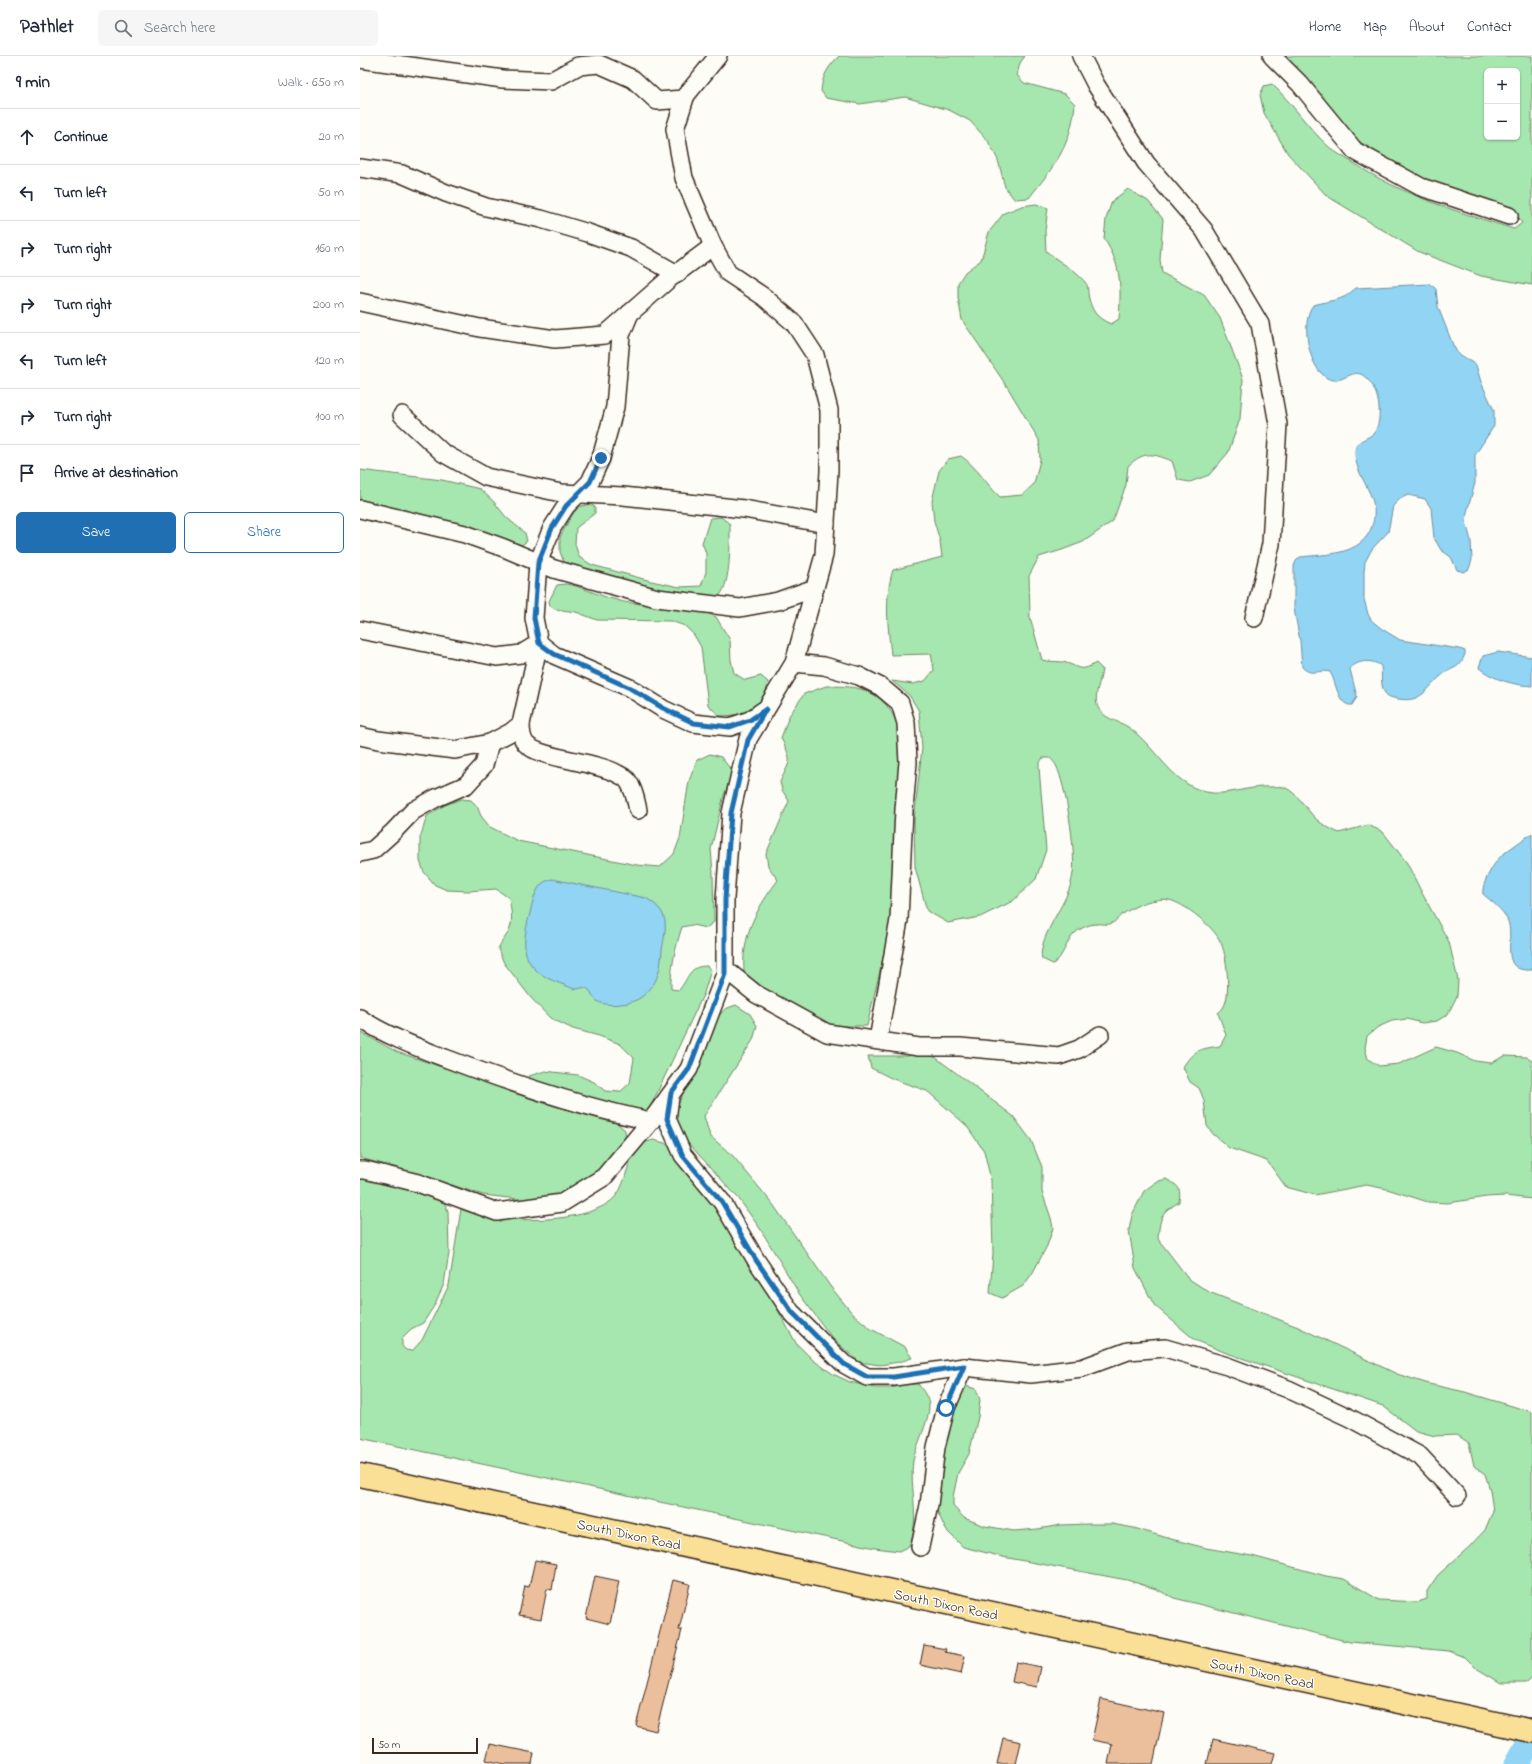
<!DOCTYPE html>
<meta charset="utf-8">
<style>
body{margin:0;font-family:"Indie Flower",sans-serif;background:#f6f6f7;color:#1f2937}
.controls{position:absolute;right:12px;top:12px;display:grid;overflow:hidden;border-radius:6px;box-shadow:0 1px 3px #0004}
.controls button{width:36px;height:36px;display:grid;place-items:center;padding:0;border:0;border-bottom:1px solid #e0e1e3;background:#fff;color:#1f2937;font:20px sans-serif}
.scale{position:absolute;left:12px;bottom:10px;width:106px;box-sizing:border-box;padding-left:4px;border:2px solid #3b2a1e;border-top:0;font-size:11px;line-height:14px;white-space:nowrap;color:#3b2a1e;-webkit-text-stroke:3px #fdfcf7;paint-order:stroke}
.stop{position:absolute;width:12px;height:12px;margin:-9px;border:3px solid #1f6fb2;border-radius:50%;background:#fff}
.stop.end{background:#1f6fb2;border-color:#fff;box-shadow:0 1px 4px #0008}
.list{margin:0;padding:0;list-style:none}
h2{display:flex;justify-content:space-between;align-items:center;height:52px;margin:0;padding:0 16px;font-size:17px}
h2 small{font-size:13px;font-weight:400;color:#747a83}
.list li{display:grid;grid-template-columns:26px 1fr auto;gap:12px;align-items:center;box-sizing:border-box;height:56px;padding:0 16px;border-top:1px solid #e0e1e3}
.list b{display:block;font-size:15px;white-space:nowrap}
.list em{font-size:13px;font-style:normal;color:#747a83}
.actions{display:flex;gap:8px;padding:12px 16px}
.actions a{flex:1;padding:9px 0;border:1px solid #1f6fb2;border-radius:6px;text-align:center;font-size:14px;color:#1f6fb2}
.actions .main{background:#1f6fb2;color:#fff}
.icon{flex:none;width:22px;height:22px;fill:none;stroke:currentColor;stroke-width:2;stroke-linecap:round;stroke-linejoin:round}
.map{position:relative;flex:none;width:1172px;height:1708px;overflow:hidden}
header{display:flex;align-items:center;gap:24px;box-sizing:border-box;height:56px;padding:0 20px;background:#fff;border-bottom:1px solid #e0e1e3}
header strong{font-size:19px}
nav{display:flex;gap:22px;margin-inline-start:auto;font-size:14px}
.search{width:280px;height:36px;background:#f6f6f7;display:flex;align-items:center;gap:10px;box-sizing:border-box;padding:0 14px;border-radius:6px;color:#747a83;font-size:15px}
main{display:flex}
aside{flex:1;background:#fff}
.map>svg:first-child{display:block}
.green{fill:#a6e6af;stroke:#708866;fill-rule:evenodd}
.water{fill:#91d4f3;stroke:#6f909e}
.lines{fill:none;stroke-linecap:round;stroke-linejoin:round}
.river{stroke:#91d4f3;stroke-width:25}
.building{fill:#ebbf9b;stroke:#3b2a1e}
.minor-casing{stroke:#3b2a1e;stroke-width:20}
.major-casing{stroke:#3b2a1e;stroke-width:25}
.minor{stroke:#fdfcf7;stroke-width:17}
.major{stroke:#fadf96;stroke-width:22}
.route{stroke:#1f6fb2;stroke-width:5}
.labels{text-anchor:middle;stroke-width:3;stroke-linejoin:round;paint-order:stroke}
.street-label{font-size:14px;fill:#3b2a1e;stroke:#fdfcf7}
</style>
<header>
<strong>Pathlet</strong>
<div class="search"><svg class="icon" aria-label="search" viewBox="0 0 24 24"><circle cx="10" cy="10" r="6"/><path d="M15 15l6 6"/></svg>Search here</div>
<nav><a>Home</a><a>Map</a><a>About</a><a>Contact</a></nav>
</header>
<main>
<aside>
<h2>9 min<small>Walk · 650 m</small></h2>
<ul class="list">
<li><svg class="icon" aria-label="ahead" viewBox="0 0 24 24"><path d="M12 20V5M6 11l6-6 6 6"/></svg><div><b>Continue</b></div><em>20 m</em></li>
<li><svg class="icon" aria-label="left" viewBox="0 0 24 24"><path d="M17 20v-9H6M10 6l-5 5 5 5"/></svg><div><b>Turn left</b></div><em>50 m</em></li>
<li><svg class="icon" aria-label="right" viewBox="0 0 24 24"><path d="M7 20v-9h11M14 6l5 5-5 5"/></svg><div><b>Turn right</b></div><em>160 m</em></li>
<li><svg class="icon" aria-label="right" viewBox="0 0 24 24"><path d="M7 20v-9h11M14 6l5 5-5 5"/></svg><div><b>Turn right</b></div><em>200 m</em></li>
<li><svg class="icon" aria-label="left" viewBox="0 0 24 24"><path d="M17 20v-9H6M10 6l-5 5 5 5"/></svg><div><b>Turn left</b></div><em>120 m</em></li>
<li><svg class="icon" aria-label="right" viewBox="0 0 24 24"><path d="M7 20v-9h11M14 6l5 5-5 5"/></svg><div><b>Turn right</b></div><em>100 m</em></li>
<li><svg class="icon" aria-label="arrive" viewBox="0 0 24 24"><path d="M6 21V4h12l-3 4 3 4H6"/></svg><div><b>Arrive at destination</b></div></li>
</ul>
<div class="actions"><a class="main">Save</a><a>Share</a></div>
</aside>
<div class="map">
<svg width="1172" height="1708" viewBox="0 0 1172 1708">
<rect width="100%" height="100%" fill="#fdfcf7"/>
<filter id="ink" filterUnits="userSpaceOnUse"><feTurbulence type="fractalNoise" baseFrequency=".025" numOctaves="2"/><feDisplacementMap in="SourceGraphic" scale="8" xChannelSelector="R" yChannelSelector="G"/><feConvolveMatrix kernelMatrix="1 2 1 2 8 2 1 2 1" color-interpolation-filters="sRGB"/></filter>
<g filter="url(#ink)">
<g class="green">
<path d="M 479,0 L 665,0 L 660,7 L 657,19 L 664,27 L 705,38 L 715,48 C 711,91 694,110 669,142 L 654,143 L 645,131 L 638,104 L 628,85 L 610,65 L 589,54 L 545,41 L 500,48 L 466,42 L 461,35 C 462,20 468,11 479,0 Z"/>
<path d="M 924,0 L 1172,0 L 1172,229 L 1121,220 L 1059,196 L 967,140 L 928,98 L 904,57 L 900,39 L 904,30 L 912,28 C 933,48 948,72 969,91 C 976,97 984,101 992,106 C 1041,139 1098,156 1154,173 L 1162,167 L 1154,157 L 1067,126 L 995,83 ZM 1127,15 L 1157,15 L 1157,81 L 1127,81 Z"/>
<path d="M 768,133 L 788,145 L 803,163 L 800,204 L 802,217 L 844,239 L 860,262 L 883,323 L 880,363 L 868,397 L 849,419 L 830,426 L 818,424 L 812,405 C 792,397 784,395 768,410 L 766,429 L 753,465 L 723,486 L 702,494 L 679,501 L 669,520 L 670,561 L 682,604 C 689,606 695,605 702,606 C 719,609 718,618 736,607 L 742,613 C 741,625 734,637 737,649 C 742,663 757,664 768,671 C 796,690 810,727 846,736 C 866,741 890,729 912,731 C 915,731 920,730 924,731 C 939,738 945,752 956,763 C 963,769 970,773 979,777 L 1008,769 L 1023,776 L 1047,807 L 1063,839 L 1089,886 L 1098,924 L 1097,940 L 1088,958 L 1077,965 L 1062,967 L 1047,963 L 1032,965 L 1018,971 L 1007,980 L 1005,992 L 1008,1003 L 1019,1010 L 1039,1008 L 1076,991 L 1097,997 L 1115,1005 L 1131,1007 L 1145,1000 L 1167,1001 L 1172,1004 L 1172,1143 L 1145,1140 L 1126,1141 L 1088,1147 L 1068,1146 L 1027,1133 L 1006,1129 L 955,1139 L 926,1131 L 907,1105 L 869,1092 L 853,1078 L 847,1070 L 844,1044 L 839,1032 L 830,1026 L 823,1011 C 834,993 840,993 860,990 L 866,979 L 858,957 C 860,955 863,953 864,950 C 871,938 867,897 860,885 C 854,871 824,847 809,844 C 806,843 800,843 797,844 C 785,845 773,851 763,858 C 759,860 756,866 752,867 C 747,870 742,867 737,868 C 729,868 721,872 715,877 C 705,886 704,901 693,908 L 682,903 C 677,886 701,854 707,838 C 710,832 712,824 713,817 C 716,794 706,730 696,709 C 694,706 692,704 690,702 L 683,702 L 679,707 L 679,712 L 686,794 L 676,823 L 653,845 L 620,861 L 588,867 L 567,855 L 555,811 L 554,764 L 562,692 L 559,655 L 549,639 L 532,625 L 553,628 L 565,625 L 574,614 L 571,598 L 531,599 C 528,570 524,542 533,514 L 582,501 L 580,485 L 574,465 L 572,445 L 579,415 L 588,403 L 601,400 C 617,411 626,428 640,441 L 662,439 L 674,428 L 680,404 L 679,384 L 648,332 L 602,264 L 598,242 L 598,227 L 605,216 L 621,204 L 629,176 L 644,157 L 662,150 L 676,148 L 688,152 L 685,175 L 686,195 C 699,206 714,213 725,226 C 728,229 728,234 728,238 C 731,254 736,262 751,268 L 759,263 C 761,232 762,209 744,183 L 746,163 L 752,145 Z"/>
<polygon points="0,414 82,424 120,433 134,446 146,461 165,477 167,485 162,489 0,446"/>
<path d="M 230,448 L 235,451 L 235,457 L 216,472 L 215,488 L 219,501 L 232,509 L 291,525 L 320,531 L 341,530 L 346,516 L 346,497 L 342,487 L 350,462 L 361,461 L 370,468 C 370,484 371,527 360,539 C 358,542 355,542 352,544 L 301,537 L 205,509 L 200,496 L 200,481 L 209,464 L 218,451 Z"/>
<path d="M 206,528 L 216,530 L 246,541 L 264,546 L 343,555 L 356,561 L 370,584 L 371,604 L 374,617 L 385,624 L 401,620 L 408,626 C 405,655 385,659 360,660 L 348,649 L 341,591 L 334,579 L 325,570 L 311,565 L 237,564 L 216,556 L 195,553 L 190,550 L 189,545 L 197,529 Z"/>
<path d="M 466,630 C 492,630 514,631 530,654 C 548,679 537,718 536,746 C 535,776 538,807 535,837 C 529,882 517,926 507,970 L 467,970 L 417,944 L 384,918 C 384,910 383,901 385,893 C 388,867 403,844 418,824 L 408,810 L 406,798 L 429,745 L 422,734 L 420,726 C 431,702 433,707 421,682 L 429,660 L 444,638 Z"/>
<path d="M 350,698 L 361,701 L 369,711 L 372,720 L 364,739 L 351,793 L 353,817 L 354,866 L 346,872 L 332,869 L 322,871 C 316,889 310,914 311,933 L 319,934 C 330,921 328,910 347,910 L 351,914 L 344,937 L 288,1056 C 265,1054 245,1046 224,1040 C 206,1035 187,1031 170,1024 L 169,1020 L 185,1015 L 218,1019 L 234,1026 L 245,1035 L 260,1036 L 270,1027 L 274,1002 L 260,988 L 239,980 L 213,973 L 190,962 L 171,942 L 144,907 L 138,893 C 141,886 144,883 148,877 C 154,867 151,853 149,842 L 136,833 L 108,835 L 87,834 L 75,829 L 64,816 L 60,805 L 60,782 L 67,760 L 85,749 L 101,743 L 111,744 L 117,750 L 121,760 L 130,771 L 158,785 L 277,809 L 300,811 L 314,798 L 320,782 L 329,725 L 337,704 Z"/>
<polygon points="376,949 390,958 397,970 393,984 344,1060 350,1080 373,1100 412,1147 470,1230 492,1257 511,1273 545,1291 552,1302 539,1306 520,1309 499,1306 473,1283 440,1239 401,1174 379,1143 320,1078 317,1062 318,1049 353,966 365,953"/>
<polygon points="0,976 37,996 184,1045 256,1066 265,1074 266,1084 243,1117 196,1143 166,1144 123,1139 38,1112 0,1102"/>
<polygon points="554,998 575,1001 653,1060 671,1084 682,1111 682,1136 691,1162 693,1172 687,1190 672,1218 663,1230 642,1242 630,1237 633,1197 632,1158 631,1124 624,1095 606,1069 567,1035 533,1023 511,1012 508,1000 548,1000"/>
<path d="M 293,1084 L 305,1087 L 315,1096 L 348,1138 L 383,1191 L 436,1287 L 453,1304 L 473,1318 L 490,1326 L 514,1332 L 531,1332 L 546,1328 L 558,1328 C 563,1334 568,1341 569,1349 C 570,1364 556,1389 553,1405 C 549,1433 561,1463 549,1490 L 539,1495 L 515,1492 L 0,1382 L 0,1121 L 23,1124 L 68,1139 L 84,1146 L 88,1155 L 89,1197 L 84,1228 L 74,1250 L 63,1267 L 51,1273 L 42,1282 L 42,1290 L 46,1294 L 52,1295 L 62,1284 L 89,1229 L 101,1153 C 135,1168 231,1170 256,1140 C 268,1125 266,1100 282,1088 C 285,1086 290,1085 293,1084 Z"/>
<path d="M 806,1123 C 819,1130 821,1131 819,1146 C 800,1158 800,1162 798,1183 L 829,1223 L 849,1236 L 938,1271 L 1037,1318 L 1069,1328 L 1105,1336 L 1172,1356 L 1172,1622 L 1167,1627 L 1141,1627 L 1116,1612 L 1105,1601 L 1089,1595 L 990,1586 L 814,1542 L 796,1533 L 767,1524 L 643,1501 L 603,1491 L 586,1474 L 576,1453 L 584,1379 L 597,1335 L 606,1330 L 616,1333 L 620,1344 L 618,1361 L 609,1398 L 598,1417 L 593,1441 L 593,1450 L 604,1462 L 625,1470 L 654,1475 L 678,1473 L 701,1469 L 728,1468 L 752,1468 L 774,1472 L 811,1483 L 846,1492 L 892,1500 L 966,1520 L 984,1523 L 1019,1544 L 1058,1546 L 1067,1543 L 1067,1535 L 1078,1519 L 1109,1491 L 1125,1474 L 1133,1455 L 1130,1434 L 1125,1418 L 1114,1410 L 1109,1387 L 1097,1379 L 1075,1380 L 1056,1375 L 1023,1350 L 864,1296 L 835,1284 L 794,1249 L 775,1212 L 769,1174 L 772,1159 L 784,1135 L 796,1126 Z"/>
</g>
<g class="water">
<path d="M 1070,228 L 1076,233 L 1078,251 L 1093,289 L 1098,298 L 1116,309 L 1121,326 L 1134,354 L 1134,370 L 1115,399 L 1115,427 L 1107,456 L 1106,466 L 1111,485 L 1112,504 L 1109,513 L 1104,516 L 1097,514 L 1091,501 L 1081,494 L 1074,482 L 1071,452 L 1065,443 L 1048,439 L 1040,443 L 1033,450 L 1028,476 L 1012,493 L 1005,506 L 1004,516 L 1004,543 L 1008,558 L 1011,564 L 1022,573 L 1040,584 L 1100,593 L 1105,595 L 1105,598 C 1099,615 1092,610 1081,620 C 1066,633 1062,647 1038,643 C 1033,642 1027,641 1025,637 C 1020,630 1022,618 1021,610 C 1012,603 997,604 990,613 L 997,641 L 992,649 C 978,651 976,625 970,616 C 959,613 951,621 942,611 L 940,585 L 934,553 L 934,510 L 936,505 L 940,501 C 966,498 1002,500 1012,470 C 1015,461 1015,452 1012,443 C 1007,428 994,412 995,395 C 995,384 1008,383 1014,377 C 1022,365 1020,345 1014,333 C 1013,329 1010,326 1007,323 C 994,308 984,329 969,323 C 948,314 940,265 953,249 L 979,243 L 986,240 L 996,232 Z"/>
<path d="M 1138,596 L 1172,601 L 1172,630 C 1154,629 1134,624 1119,612 L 1120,608 L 1123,600 Z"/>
<path d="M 1172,777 L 1172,914 C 1137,917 1156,881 1147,863 C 1143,854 1131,845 1123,838 C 1121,828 1134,807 1141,800 C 1151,791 1162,785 1172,777 Z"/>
<path d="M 192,823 L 286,842 C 311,857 306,870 302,894 C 301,902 301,911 298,918 C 293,935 278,947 261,948 C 253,949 243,949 237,945 C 233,942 232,936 228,933 C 224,930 220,933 216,933 C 213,933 210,931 207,930 C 165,916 158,899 170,857 C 172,848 175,833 183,827 C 185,825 189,824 192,823 Z"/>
</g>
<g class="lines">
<polyline class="river" points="1157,1708 1172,1681"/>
</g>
<g class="building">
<polygon points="175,1504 196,1508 192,1534 187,1533 181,1563 159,1559 165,1530 169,1531"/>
<polygon points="235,1520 259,1525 250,1568 226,1562"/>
<polygon points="313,1524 330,1528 319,1574 322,1574 296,1675 276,1670"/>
<polygon points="564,1589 586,1593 585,1596 605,1600 601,1618 560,1609"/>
<polygon points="656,1606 681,1611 677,1631 652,1626"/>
<polygon points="741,1643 804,1657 793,1708 748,1708 752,1688 732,1684"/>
<polygon points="643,1682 661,1686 656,1708 637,1708"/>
<polygon points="853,1683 915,1697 912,1708 847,1708"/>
<polygon points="130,1688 174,1697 172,1708 144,1708 126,1704"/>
</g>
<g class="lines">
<defs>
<g id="minor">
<polyline points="721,0 736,29 786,107 844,174 900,268 918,368 911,488 894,562"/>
<polyline points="912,0 940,28 995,95 1061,131 1149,160"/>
<polyline points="0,3 143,23 191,25 218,10 239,8 273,23 297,45 323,43 358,0"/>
<polyline points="0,112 42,118 86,137 126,151 181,163 228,177 271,192 317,218"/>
<polyline points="0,246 120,272 195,283 245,279 309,223 353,190"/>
<polyline points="270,257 261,279 255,351 241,402 230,426 206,450 192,472 178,507 174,562 179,587 194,599 270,632 303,653 333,667 370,671 390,664 404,654"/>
<polyline points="42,359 83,397 126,421 201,437 263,440 384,453 466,468"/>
<polyline points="0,453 105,478 144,492 194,513 297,542 380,552 418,545 455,532"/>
<polyline points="0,574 137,601 161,598 179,587"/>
<path d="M 179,587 L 161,668 C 161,675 161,682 166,688 C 180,703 236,705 258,718 C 262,720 266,722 268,725 C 274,733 276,745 278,754"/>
<polyline points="434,607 464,610 499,620 521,631 540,647 546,667 548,706 544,754 539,864 518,984"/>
<polyline points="0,680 18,684 95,694 130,687 151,676 161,668"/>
<polyline points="0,797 13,794 33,776 53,755 76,742 106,729 124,709 130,687"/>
<polyline points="365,913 396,938 467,977 559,991 600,991 699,1000 719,993 740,979"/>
<path d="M 0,962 C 22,978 59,992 85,1002 C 151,1027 221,1051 291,1065"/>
<polyline points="310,1041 307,1063 323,1099 362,1146 396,1204 431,1256 484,1308 507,1321 534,1321 604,1311 671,1318 722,1312 768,1295 805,1292 867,1310 928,1333 990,1362 1060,1400 1097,1440"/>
<polyline points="0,1114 5,1114 58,1127 137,1156 202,1147 244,1121 291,1065 329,1013 365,918 365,843 371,757 388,683 434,607 464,499 469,415 469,354 455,299 434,267 404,241 368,217 353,190 324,122 315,73 326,39"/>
<polyline points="560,1491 569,1449 576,1391 586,1352 604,1311"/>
</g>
<polyline id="major" points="0,1419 1172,1675"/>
</defs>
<use href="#minor" class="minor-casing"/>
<use href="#major" class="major-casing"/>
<use href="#minor" class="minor"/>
<use href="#major" class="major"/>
</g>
</g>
<g class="lines" filter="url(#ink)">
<polyline class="route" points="241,402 230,426 206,450 192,472 178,507 174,562 179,587 194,598 270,632 303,652 334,667 370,671 390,664 406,653 388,684 371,757 365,843 365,918 329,1013 311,1037 307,1063 323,1100 362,1146 396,1204 432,1256 484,1308 507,1321 534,1321 604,1310 586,1352"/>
</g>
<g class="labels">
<g class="street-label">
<text transform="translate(269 1478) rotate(12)" y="5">South Dixon Road</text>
<text transform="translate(586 1548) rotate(12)" y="5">South Dixon Road</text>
<text transform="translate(902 1617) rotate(12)" y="5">South Dixon Road</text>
</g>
</g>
</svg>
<div class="controls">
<button>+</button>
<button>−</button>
</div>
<div class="scale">50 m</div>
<div class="stop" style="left:586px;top:1352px"></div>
<div class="stop end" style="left:241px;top:402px"></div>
</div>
</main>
